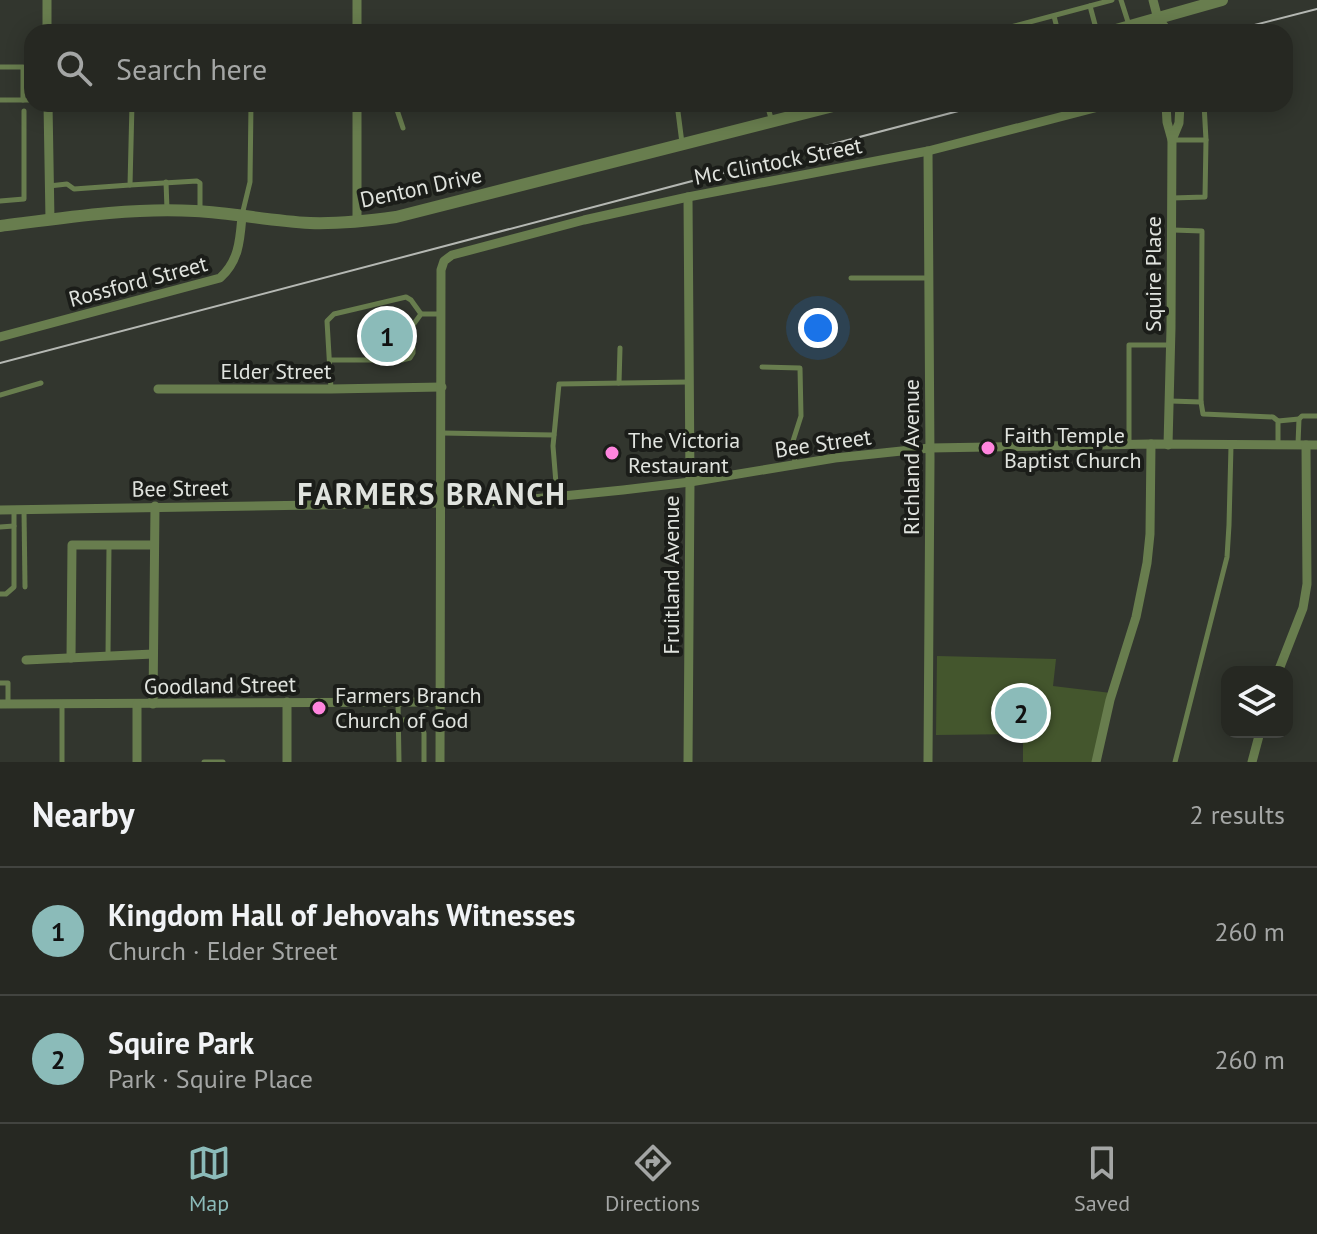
<!DOCTYPE html>
<meta charset="utf-8">
<style>
body{margin:0;font-family:"PT Sans",sans-serif;background:#32342f;color:#f1f3f6}
.controls{position:absolute;right:24px;bottom:24px;display:grid;overflow:hidden;border-radius:16px;box-shadow:0 4px 20px #0003}
.controls button{width:72px;height:72px;display:grid;place-items:center;padding:0;border:0;border-bottom:2px solid #424440;background:#262822;color:#f1f3f6;font:40px sans-serif}
.you{position:absolute;left:818px;top:328px;width:28px;height:28px;margin:-20px;border:6px solid #fff;border-radius:50%;background:#1a73e8;box-shadow:0 0 0 12px #1a73e833}
.badge{display:grid;place-items:center;width:52px;height:52px;border-radius:50%;background:#8bbbb9;color:#111;font-size:26px;font-weight:700}
.pin{position:absolute;translate:-50% -50%;border:4px solid #fff;box-shadow:0 2px 8px #0006}
.list{margin:0;padding:0;list-style:none}
h2{display:flex;justify-content:space-between;align-items:center;height:104px;margin:0;padding:0 32px;font-size:34px}
h2 small{font-size:26px;font-weight:400;color:#a4a6a5}
.list li{display:grid;grid-template-columns:52px 1fr auto;gap:24px;align-items:center;box-sizing:border-box;height:128px;padding:0 32px;border-top:2px solid #424440}
.list b{display:block;font-size:30px;white-space:nowrap}
.list p{margin:0;font-size:26px;white-space:nowrap;color:#a4a6a5}
.list em{font-size:26px;font-style:normal;color:#a4a6a5}
.icon{flex:none;width:44px;height:44px;fill:none;stroke:currentColor;stroke-width:2;stroke-linecap:round;stroke-linejoin:round}
.map{position:relative;flex:none;width:1317px;height:762px;overflow:hidden}
.search{position:absolute;background:#262822;box-shadow:0 4px 20px #0003;left:24px;right:24px;top:24px;height:88px;display:flex;align-items:center;gap:20px;box-sizing:border-box;padding:0 28px;border-radius:24px;color:#a4a6a5;font-size:30px}
.sheet{height:360px;background:#262822}
nav{display:flex;justify-content:space-around;align-items:center;box-sizing:border-box;height:112px;border-top:2px solid #424440;background:#262822;font-size:22px;color:#a4a6a5}
nav a{display:grid;justify-items:center;gap:4px}
nav .on{color:#8bbbb9}
.map>svg:first-child{display:block}
.green{fill:#44562d}
.lines{fill:none;stroke-linecap:round;stroke-linejoin:round}
.service{stroke:#687d4e;stroke-width:5}
.minor{stroke:#687d4e;stroke-width:9}
.tertiary{stroke:#687d4e;stroke-width:12}
.tram{stroke:#b5b8b3;stroke-width:2}
.poi-dot{fill:#ff85de;stroke:#1b1d19;stroke-width:3}
.labels{text-anchor:middle;stroke-width:8;stroke-linejoin:round;paint-order:stroke}
.street-label{font-size:22px;fill:#e0e3de;stroke:#1b1d19}
.poi-label{font-size:22px;fill:#e0e3de;stroke:#1b1d19;text-anchor:start}
.district-label{font-size:30px;font-weight:bold;letter-spacing:2px;fill:#e0e3de;stroke:#1b1d19}
</style>
<div class="map">
<svg width="1317" height="762" viewBox="0 0 1317 762">
<rect width="100%" height="100%" fill="#32362e"/>
<polygon class="green" points="937,656 1056,659 1053,686 1111,693 1094,762 1023,762 1023,734 936,735"/>
<g class="lines">
<g class="service">
<polyline points="1121,0 1129,25"/>
<polyline points="1090,6 1097,32"/>
<polyline points="1054,16 1058,32"/>
<polyline points="1007,32 1007,28 1112,0"/>
<polyline points="0,67 23,67 23,100"/>
<polyline points="0,100 32,100"/>
<polyline points="395,104 403,128"/>
<polyline points="677,104 682,143"/>
<polyline points="767,104 772,122"/>
<polyline points="1204,104 1206,140"/>
<polyline points="166,182 167,209"/>
<polyline points="130,185 197,181 200,183 200,211"/>
<polyline points="49,186 67,184 74,189 130,185 132,104"/>
<polyline points="1172,198 1205,197 1206,140 1173,140"/>
<polyline points="0,201 24,199 24,111"/>
<polyline points="242,215 250,182 251,104"/>
<polyline points="1173,230 1202,231 1201,402 1203,414 1273,417 1278,421 1278,445"/>
<polyline points="851,278 928,278"/>
<polyline points="330,360 402,360 410,358 413,353 413,325 421,314 440,314"/>
<polyline points="762,367 800,368 801,416 793,441 795,464"/>
<polyline points="619,383 620,348"/>
<polyline points="331,389 327,321 334,314 406,297 411,300 421,314"/>
<polyline points="0,395 41,383"/>
<polyline points="1170,401 1201,402"/>
<polyline points="1278,421 1299,419"/>
<polyline points="442,433 554,435"/>
<polyline points="1298,444 1299,419 1302,416 1317,416"/>
<polyline points="1129,445 1129,345 1170,345"/>
<polyline points="557,496 553,446 559,384 688,382"/>
<polyline points="24,510 25,587"/>
<polyline points="0,527 14,526"/>
<polyline points="0,594 6,594 14,587 14,510"/>
<polyline points="108,655 109,545"/>
<polyline points="0,683 8,683 8,703"/>
<polyline points="398,703 399,762"/>
<polyline points="398,720 415,720 420,722 424,733 424,762"/>
<polyline points="62,762 62,705"/>
<polyline points="204,762 223,762"/>
<polyline points="1175,762 1227,557 1229,525 1231,446"/>
</g>
<g class="minor">
<polyline points="47,0 47,32"/>
<polyline points="357,0 357,32"/>
<polyline points="1153,0 1158,19 1156,32"/>
<polyline points="1158,19 1169,32"/>
<polyline points="48,104 50,220"/>
<polyline points="357,104 357,222"/>
<polyline points="1166,104 1167,122 1172,140 1171,328 1168,445"/>
<polyline points="1172,140 1179,123 1180,104"/>
<polyline points="688,197 690,482 688,762"/>
<path d="M 0,337 L 220,278 C 239,261 240,240 242,216"/>
<polyline points="158,389 331,389 442,387"/>
<polyline points="0,510 442,503 513,501 623,490 690,482 835,458 930,448 1151,444 1317,445"/>
<polyline points="71,658 72,545 154,545"/>
<polyline points="26,660 153,654"/>
<polyline points="1278,672 1303,608 1307,584 1306,445"/>
<polyline points="0,704 440,702"/>
<polyline points="137,704 137,762"/>
<polyline points="153,704 155,506"/>
<polyline points="287,762 287,702"/>
<polyline points="440,762 441,270 444,261 452,255 584,220 688,197 928,151 1110,104"/>
<polyline points="928,762 930,459 928,151"/>
<polyline points="1096,762 1110,700 1136,617 1147,563 1150,534 1151,444"/>
<polyline points="1252,762 1260,732"/>
</g>
<g class="tertiary">
<polyline points="1109,32 1222,0"/>
<path d="M 0,226 C 62,218 133,207 195,211 C 233,213 272,221 310,223 C 339,224 367,221 396,217 L 841,104"/>
</g>
<g class="tram">
<polyline points="1227,32 1317,9"/>
<polyline points="0,363 985,104"/>
</g>
</g>
<g class="poi-dot">
<circle cx="988" cy="448" r="8"/>
<circle cx="612" cy="453" r="8"/>
<circle cx="319" cy="708" r="8"/>
</g>
<g class="labels">
<g class="street-label">
<text transform="translate(778 161) rotate(-11)" y="8">Mc Clintock Street</text>
<text transform="translate(421 187) rotate(-12)" y="8">Denton Drive</text>
<text transform="translate(1153 274) rotate(-90)" y="8">Squire Place</text>
<text transform="translate(138 281) rotate(-15)" y="8">Rossford Street</text>
<text x="276" y="379">Elder Street</text>
<text transform="translate(823 443) rotate(-8)" y="8">Bee Street</text>
<text transform="translate(911 457) rotate(-90)" y="8">Richland Avenue</text>
<text transform="translate(180 488) rotate(-1)" y="8">Bee Street</text>
<text transform="translate(671 575) rotate(-90)" y="8">Fruitland Avenue</text>
<text transform="translate(220 685) rotate(-1)" y="8">Goodland Street</text>
</g>
<g class="poi-label">
<text x="1004" y="443">Faith Temple<tspan x="1004" dy="25">Baptist Church</tspan></text>
<text x="628" y="448">The Victoria<tspan x="628" dy="25">Restaurant</tspan></text>
<text x="335" y="703">Farmers Branch<tspan x="335" dy="25">Church of God</tspan></text>
</g>
<g class="district-label">
<text x="432" y="505">FARMERS BRANCH</text>
</g>
</g>
</svg>
<div class="controls">
<button><svg class="icon" aria-label="layers" viewBox="0 0 24 24"><path d="M12 4l9 5-9 5-9-5zM3 14l9 5 9-5"/></svg></button>
</div>
<div class="you"></div>
<div class="pin badge" style="left:387px;top:336px">1</div>
<div class="pin badge" style="left:1021px;top:713px">2</div>
<div class="search"><svg class="icon" aria-label="search" viewBox="0 0 24 24"><circle cx="10" cy="10" r="6"/><path d="M15 15l6 6"/></svg>Search here</div>
</div>
<section class="sheet">
<h2>Nearby<small>2 results</small></h2>
<ul class="list">
<li><span class="badge">1</span><div><b>Kingdom Hall of Jehovahs Witnesses</b><p>Church · Elder Street</p></div><em>260 m</em></li>
<li><span class="badge">2</span><div><b>Squire Park</b><p>Park · Squire Place</p></div><em>260 m</em></li>
</ul>
</section>
<nav>
<a class="on"><svg class="icon" aria-label="map" viewBox="0 0 24 24"><path d="M3 6l6-2 6 2 6-2v14l-6 2-6-2-6 2zM9 4v14M15 6v14"/></svg>Map</a>
<a><svg class="icon" aria-label="directions" viewBox="0 0 24 24"><path d="M12 3l9 9-9 9-9-9zM9 14v-3h6M13 9l2 2-2 2"/></svg>Directions</a>
<a><svg class="icon" aria-label="saved" viewBox="0 0 24 24"><path d="M7 4h10v16l-5-4-5 4z"/></svg>Saved</a>
</nav>
